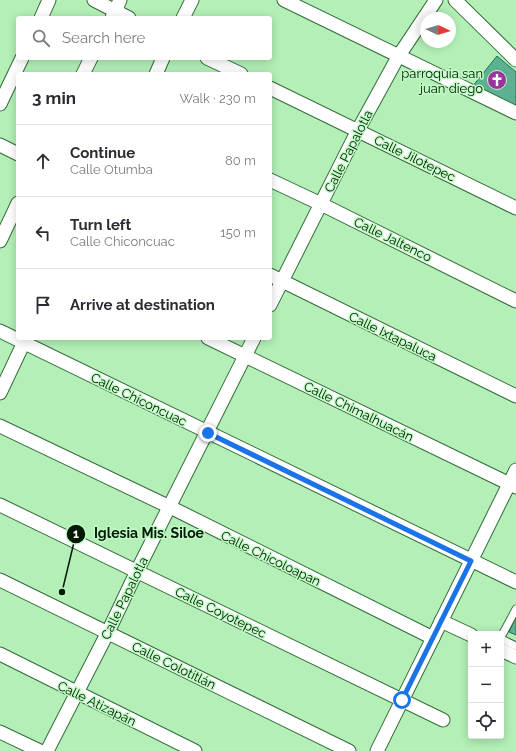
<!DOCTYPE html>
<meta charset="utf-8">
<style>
body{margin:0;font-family:Raleway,sans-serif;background:#f7f7f7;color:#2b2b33}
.controls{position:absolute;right:12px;bottom:12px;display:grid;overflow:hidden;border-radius:4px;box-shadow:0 2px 10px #0003}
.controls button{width:36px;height:36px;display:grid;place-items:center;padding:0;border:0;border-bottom:1px solid #e1e1e2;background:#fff;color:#2b2b33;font:20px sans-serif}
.compass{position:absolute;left:420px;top:12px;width:36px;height:36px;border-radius:50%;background:#fff;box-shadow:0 2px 10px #0003;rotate:94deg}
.stop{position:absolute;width:12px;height:12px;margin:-9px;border:3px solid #1a73e8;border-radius:50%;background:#fff}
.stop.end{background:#1a73e8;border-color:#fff;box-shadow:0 1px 4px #0008}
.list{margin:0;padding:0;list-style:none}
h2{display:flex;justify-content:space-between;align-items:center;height:52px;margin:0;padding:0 16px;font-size:17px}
h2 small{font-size:13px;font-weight:400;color:#7c7c81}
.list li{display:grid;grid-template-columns:26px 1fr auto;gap:12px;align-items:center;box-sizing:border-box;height:72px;padding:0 16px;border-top:1px solid #e1e1e2}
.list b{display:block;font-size:15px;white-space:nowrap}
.list p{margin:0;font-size:13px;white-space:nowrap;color:#7c7c81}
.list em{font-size:13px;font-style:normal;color:#7c7c81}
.icon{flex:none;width:22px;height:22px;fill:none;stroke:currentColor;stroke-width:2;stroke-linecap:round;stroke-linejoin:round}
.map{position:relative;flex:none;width:516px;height:751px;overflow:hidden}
.search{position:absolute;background:#fff;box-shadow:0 2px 10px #0003;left:16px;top:16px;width:256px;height:44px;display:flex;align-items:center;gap:10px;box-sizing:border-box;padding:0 14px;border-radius:4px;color:#7c7c81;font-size:15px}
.panel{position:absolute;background:#fff;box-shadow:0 2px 10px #0003;left:16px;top:72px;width:256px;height:268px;border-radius:4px}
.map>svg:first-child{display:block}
.building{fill:#5cb190;stroke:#177758}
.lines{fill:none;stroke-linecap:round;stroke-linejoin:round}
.lane-casing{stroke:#346b3a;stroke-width:9}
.street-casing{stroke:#346b3a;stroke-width:15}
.lane{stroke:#fff;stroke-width:7}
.street{stroke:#fff;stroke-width:13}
.route{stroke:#1a73e8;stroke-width:5}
.labels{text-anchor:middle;stroke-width:3;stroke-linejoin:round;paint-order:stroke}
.poi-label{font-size:13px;fill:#031905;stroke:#c0fcc4;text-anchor:end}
.street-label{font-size:13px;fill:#031905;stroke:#c0fcc4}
.leader{fill:none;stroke:#031905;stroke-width:1.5}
.callout-dot{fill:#031905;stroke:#c0fcc4;stroke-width:1.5}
.mark-label{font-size:12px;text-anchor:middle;font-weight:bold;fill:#fff}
.callout-label{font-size:14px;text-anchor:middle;font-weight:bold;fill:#031905;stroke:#c0fcc4;stroke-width:3;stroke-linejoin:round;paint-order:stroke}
</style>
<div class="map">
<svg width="516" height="751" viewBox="0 0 516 751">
<rect width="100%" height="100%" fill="#b3efb7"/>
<g class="building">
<polygon points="497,56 516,72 516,108 472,87"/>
<polygon points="516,617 516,635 509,632"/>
</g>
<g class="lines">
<defs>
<g id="lane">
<polyline points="501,637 516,609"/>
<polyline points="501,639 516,646"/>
</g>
<g id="street">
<polyline points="94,0 129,18"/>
<polyline points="284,0 516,113"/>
<polyline points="455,0 516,60"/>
<polyline points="41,18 49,0"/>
<polyline points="112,18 120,0"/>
<polyline points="183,18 192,0"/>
<polyline points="207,58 241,74"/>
<polyline points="83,74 91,58"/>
<polyline points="156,74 163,58"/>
<polyline points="270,88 516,208"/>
<polyline points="0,104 22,58"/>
<polyline points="0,145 18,154"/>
<polyline points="270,180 321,204 516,301"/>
<polyline points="0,241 18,203"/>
<polyline points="270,275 516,396"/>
<polyline points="270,305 358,130 398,57 436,0"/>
<polyline points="0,331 516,582"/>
<polyline points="208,338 516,487"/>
<polyline points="0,393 26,338"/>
<polyline points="0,426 170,507 433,638"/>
<polyline points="0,505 443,720"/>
<polyline points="0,580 349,751"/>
<polyline points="441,621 471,635"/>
<polyline points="501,650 516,657"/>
<polyline points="0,654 195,751"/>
<polyline points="0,732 40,751"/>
<polyline points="47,751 108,632 137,571 254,338"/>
<polyline points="377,751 516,470"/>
</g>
</defs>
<use href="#lane" class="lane-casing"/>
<use href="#street" class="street-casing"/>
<use href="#lane" class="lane"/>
<use href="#street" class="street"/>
</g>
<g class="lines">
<polyline class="route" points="208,433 471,561 402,700"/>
</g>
<defs>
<symbol id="church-disc" viewBox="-11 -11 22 22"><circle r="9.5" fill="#99369d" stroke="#c0fcc4"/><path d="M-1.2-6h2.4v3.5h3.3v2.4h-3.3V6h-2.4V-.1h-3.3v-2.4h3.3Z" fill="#fff"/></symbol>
</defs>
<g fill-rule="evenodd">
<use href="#church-disc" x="486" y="69" width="22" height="22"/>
</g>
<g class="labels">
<g class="poi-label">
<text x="483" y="78">parroquia san<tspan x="483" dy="15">juan diego</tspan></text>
</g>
<g class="street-label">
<text transform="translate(348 151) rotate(-63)" y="5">Calle Papalotla</text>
<text transform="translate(415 158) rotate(26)" y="5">Calle Jilotepec</text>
<text transform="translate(393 239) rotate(26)" y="5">Calle Jaltenco</text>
<text transform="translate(393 336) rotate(26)" y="5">Calle Ixtapaluca</text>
<text transform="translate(139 399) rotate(26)" y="5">Calle Chiconcuac</text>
<text transform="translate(359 411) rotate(26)" y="5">Calle Chimalhuacán</text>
<text transform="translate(271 558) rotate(26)" y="5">Calle Chicoloapan</text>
<text transform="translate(124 598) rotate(-64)" y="5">Calle Papalotla</text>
<text transform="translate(221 612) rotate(26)" y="5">Calle Coyotepec</text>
<text transform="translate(174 665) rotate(26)" y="5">Calle Colotitlán</text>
<text transform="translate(97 703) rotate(26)" y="5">Calle Atizapán</text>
</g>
</g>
<path class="leader" d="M62 592L76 534"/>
<g class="callout-dot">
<circle cx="62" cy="592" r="4"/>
<circle cx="76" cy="534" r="10"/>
</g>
<g class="mark-label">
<text x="76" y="538">1</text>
</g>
<g class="callout-label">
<text x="149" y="538">Iglesia Mis. Siloe</text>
</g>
</svg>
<div class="controls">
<button>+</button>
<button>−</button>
<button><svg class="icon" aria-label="locate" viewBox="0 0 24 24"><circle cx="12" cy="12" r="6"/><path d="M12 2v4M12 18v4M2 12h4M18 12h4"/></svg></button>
</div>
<svg class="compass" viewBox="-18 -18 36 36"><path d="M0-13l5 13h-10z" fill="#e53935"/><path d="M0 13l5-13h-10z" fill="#7c7c81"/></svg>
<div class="stop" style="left:402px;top:700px"></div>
<div class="stop end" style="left:208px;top:433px"></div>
<div class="search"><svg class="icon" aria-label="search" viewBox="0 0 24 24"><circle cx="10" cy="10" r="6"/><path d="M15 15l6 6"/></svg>Search here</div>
<section class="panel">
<h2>3 min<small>Walk · 230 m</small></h2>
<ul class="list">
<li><svg class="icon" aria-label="ahead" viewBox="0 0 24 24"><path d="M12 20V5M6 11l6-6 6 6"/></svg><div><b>Continue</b><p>Calle Otumba</p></div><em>80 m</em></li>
<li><svg class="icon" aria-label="left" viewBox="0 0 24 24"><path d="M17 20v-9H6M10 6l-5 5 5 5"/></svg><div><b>Turn left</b><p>Calle Chiconcuac</p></div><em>150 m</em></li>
<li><svg class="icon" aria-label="arrive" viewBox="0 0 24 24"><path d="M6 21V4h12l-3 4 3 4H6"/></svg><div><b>Arrive at destination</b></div></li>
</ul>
</section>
</div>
